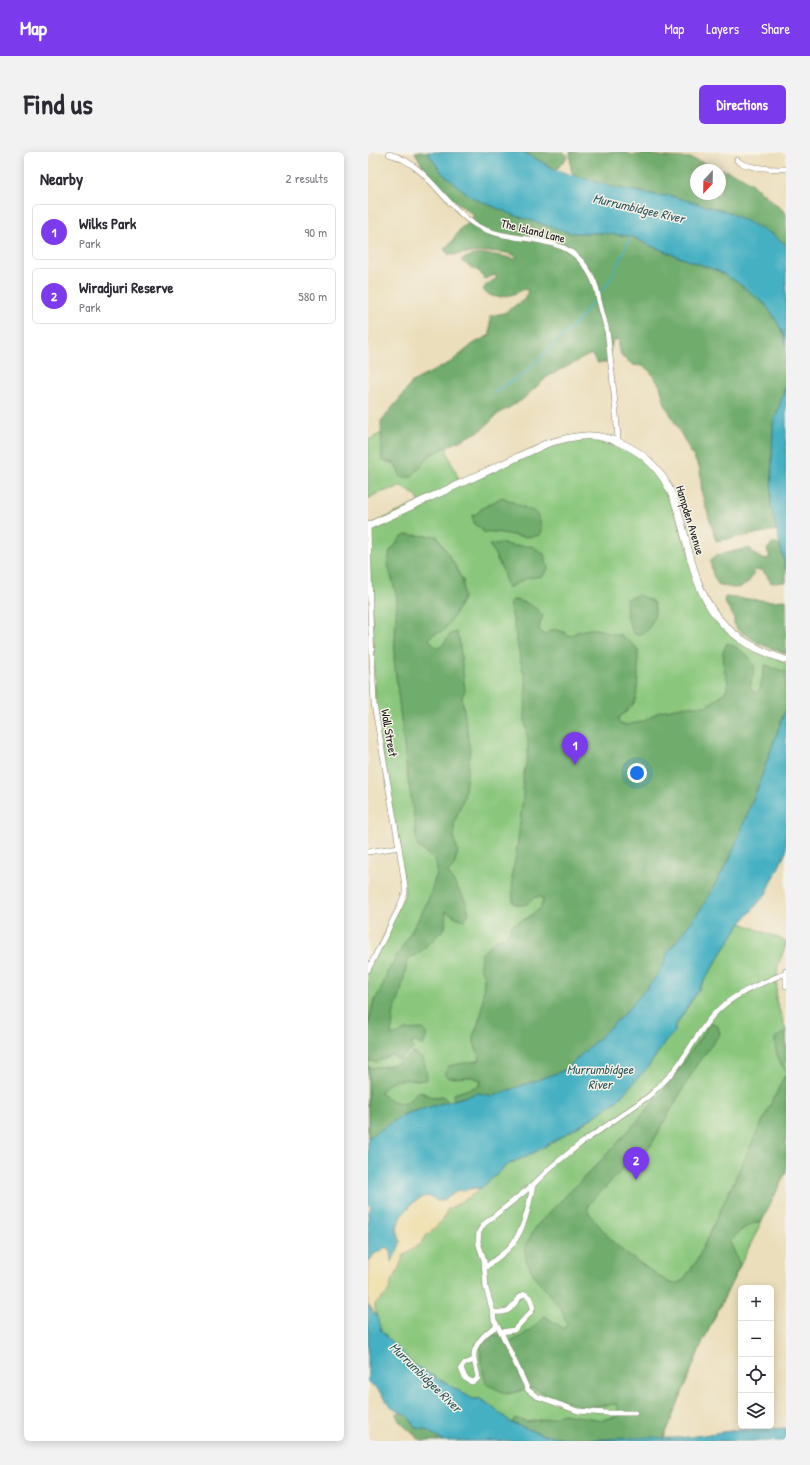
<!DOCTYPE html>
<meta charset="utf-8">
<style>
body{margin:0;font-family:"Patrick Hand",sans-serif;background:#f2f2f3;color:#2b2b33}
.controls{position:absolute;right:12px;bottom:12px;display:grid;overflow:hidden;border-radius:6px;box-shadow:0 2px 10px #0003}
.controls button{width:36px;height:36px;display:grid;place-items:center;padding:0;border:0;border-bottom:1px solid #e1e1e2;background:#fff;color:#2b2b33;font:20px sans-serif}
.compass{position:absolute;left:322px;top:12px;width:36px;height:36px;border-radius:50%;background:#fff;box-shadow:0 2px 10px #0003;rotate:202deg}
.you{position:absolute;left:269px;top:621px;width:14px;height:14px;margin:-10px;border:3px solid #fff;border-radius:50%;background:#1a73e8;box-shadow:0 0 0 6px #1a73e833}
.badge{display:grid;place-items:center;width:26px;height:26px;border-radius:50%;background:#7c3aed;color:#fff;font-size:13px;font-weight:700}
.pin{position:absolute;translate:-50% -33px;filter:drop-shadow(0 1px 2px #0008)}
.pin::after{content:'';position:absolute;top:21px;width:14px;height:12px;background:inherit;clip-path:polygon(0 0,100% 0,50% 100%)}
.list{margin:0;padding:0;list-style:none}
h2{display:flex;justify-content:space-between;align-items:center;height:52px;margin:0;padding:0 16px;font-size:17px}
h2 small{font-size:13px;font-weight:400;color:#7c7c81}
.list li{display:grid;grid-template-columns:26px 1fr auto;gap:12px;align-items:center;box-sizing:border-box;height:56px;margin:0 8px 8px;padding:0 8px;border:1px solid #e1e1e2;border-radius:6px}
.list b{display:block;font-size:15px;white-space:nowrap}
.list p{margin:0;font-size:13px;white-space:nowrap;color:#7c7c81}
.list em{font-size:13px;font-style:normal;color:#7c7c81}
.icon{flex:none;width:22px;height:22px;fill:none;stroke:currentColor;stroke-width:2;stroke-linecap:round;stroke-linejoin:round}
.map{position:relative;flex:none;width:418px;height:1289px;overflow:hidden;border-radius:6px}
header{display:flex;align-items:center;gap:24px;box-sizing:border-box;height:56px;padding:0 20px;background:#7c3aed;color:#fff}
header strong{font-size:19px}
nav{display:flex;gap:22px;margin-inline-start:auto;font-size:14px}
.intro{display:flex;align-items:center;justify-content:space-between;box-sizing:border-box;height:96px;padding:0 24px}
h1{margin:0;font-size:28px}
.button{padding:10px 18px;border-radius:6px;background:#7c3aed;color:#fff;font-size:14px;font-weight:700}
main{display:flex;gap:24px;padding:0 24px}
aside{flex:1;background:#fff;border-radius:6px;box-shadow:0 2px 10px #0003}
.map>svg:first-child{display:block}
.green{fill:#8ac77d;stroke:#53724c}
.forest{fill:#6fac6c;stroke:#466444;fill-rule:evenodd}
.sand{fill:#eeda9e;stroke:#857b5d}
.water{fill:#44b0c2;stroke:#30666f}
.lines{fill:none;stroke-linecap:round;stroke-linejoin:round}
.stream{stroke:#44b0c2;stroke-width:1.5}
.minor-casing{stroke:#847d6c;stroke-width:6}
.secondary-casing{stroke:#847d6c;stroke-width:8}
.minor{stroke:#fff;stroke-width:5}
.secondary{stroke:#fff;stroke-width:7}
.labels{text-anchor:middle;stroke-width:3;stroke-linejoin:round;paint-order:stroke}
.street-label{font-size:12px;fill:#1c1c1c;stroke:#f7f3e8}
.water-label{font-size:13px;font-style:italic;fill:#2c575e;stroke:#f7f3e8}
</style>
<header>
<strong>Map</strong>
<nav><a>Map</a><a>Layers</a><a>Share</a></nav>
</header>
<div class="intro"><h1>Find us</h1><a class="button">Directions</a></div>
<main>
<aside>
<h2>Nearby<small>2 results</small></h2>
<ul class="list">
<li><span class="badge">1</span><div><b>Wilks Park</b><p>Park</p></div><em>90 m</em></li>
<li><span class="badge">2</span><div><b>Wiradjuri Reserve</b><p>Park</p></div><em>580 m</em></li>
</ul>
</aside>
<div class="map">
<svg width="418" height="1289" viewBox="0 0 418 1289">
<rect width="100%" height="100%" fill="#f7f3e8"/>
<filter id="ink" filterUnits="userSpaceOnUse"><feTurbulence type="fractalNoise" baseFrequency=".025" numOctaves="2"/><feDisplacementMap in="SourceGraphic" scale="8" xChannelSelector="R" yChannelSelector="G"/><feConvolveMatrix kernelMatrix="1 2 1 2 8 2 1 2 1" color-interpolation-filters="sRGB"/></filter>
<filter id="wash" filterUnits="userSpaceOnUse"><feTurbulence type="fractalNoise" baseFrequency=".012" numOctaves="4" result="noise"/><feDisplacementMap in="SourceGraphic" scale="16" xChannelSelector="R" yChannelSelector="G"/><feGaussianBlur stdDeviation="0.9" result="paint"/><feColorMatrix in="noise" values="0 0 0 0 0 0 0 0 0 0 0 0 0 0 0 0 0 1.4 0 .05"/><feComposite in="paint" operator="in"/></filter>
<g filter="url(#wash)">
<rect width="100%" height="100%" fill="#ebdebb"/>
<g class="green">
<path d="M 33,271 L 80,288 C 76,305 86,311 90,326 C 90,328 90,330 91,332 L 166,297 L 222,284 L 265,297 L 298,329 L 334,441 L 357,474 L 418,511 L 418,556 L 389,637 L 110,941 L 37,962 L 0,986 L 0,818 L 37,741 L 8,568 L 0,374 L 52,350 L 48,344 L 34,334 L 8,342 L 0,347 L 0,288 Z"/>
<polygon points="373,771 418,789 418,793 410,813 408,848 418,878 418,1020 334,1191 295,1288 144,1271 119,1251 112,1247 105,1247 46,1213 22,1190 13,1179 7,1158 7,1152 22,1135 23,1129 27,1125 36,1103 54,1091 58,1084 75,1068 79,1058 103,1044 139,1013 169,999 213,973 249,949 280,915 298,889 307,880 307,875"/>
</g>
<g class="forest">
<path d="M 47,0 L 59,0 L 74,21 L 177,72 L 203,81 L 233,81 L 263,84 L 281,93 L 314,106 L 348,118 L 369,130 L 397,152 L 405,163 L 415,181 L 418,194 L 418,227 L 416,240 L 405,272 L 403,353 L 409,378 L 348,389 L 334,342 L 332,317 L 297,252 L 292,234 L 281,218 L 274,214 L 266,213 L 253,204 L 251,195 L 251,187 L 245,189 L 238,211 L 229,211 L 223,202 L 179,225 L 154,248 L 130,262 L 112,279 L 62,303 L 43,325 L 33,325 L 26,311 L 14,309 L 13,269 L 34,244 L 44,230 L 83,210 L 105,192 L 122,183 L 122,164 L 136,161 L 157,147 L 160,139 L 156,137 C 148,142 133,147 124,144 C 121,143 118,140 115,138 L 119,132 L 129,126 L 127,123 L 116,127 L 112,120 L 93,109 C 106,98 132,103 147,107 L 149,105 C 134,95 100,102 81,103 L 76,97 L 84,90 L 93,76 L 100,72 L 106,63 C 82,47 60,27 47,0 Z"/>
<polygon points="155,0 195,0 200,4 188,18"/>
<path d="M 202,0 L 254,0 L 265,3 L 280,2 L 298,5 L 322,6 L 334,10 L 370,23 L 383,31 L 418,61 L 418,93 L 405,83 L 362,61 L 300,43 L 295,44 L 248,36 L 205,23 L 203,17 ZM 328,18 L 352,18 L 352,42 L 328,42 Z"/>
<path d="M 134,345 L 168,361 C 173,368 174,375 172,383 C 152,389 134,378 115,380 L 113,376 L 107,373 L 104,364 L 111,360 L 113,357 Z"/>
<polygon points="38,383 69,384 85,410 95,429 95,446 86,464 75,479 65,482 61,487 67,495 73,495 83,482 88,480 91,487 97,538 94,545 102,599 96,645 86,671 86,688 90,699 86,714 80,721 97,748 101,761 97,768 88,765 78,759 77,776 52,800 40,807 32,844 26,860 23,883 29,883 37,878 55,877 59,882 55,894 47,890 44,890 45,897 31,908 23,903 8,910 0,909 0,875 5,852 14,835 19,821 47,773 59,751 69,721 68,709 49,694 47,672 39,620 26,507 29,446 20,412 22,399 34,385"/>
<path d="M 406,390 L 413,395 L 418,418 L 418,430 L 403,431 L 399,424 L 394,418 L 387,418 C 380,438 368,439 350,432 L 345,423 L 342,409 L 348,403 L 382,396 L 386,402 L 394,407 L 402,406 L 399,397 Z"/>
<polygon points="133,391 146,394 164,394 176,402 180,416 175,424 159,426 140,436 134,417 122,393"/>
<path d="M 270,443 C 275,445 281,447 285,450 C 291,459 282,480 273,482 C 272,483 267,482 266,482 L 259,466 L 258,447 Z"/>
<polygon points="357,445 404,449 418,448 418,502 392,492 370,478 366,472 366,465 356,449"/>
<path d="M 145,448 C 158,449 167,454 175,464 L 172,471 L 171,478 L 177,483 C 178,482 180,479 182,478 C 187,476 198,480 201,484 C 211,479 221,475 232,478 C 239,480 245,483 253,483 L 270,497 C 270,507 271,543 266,551 C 262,557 256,562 250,566 L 251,572 L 259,573 L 276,569 L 292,559 L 319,554 L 338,554 L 346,549 L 358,539 L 360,530 L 356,517 L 355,500 L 359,491 C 368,495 383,503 386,513 C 387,520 383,529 382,536 L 387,541 L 392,537 L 397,513 L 418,520 L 418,556 L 389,637 L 362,706 L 335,754 L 301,800 L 298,808 L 288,825 L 256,862 L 197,918 L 125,944 L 110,941 L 86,948 L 85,943 L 88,941 L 111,934 L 113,928 L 104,925 L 81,926 L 76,922 L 81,914 C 92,911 101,911 112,908 L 107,894 L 105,885 L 114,860 L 116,825 L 112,815 L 113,803 L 128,787 L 138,785 L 144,773 L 159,766 L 172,757 L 175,749 L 173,745 L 167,745 C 160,752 155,756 145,751 L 144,720 L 148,705 L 155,645 L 155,625 L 159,608 L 160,590 L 157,568 L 158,529 L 152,507 L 142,451 Z"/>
<path d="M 343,870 L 350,874 L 352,882 L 329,912 L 282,995 L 272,1004 L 260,1012 L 220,1053 L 220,1060 L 243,1088 L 257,1101 L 300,1130 L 307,1132 L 315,1128 L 328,1110 L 381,997 L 418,921 L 418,1020 L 394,1069 C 378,1073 372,1078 362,1090 L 372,1113 L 334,1191 L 295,1288 L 214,1288 L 175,1283 L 144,1271 L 147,1266 L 159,1270 L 183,1266 L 195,1262 L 235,1268 L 252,1263 L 248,1252 L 217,1255 L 186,1246 L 165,1236 L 139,1242 L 118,1232 C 115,1220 106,1189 121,1184 C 126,1183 132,1183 137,1182 L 141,1190 C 155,1186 166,1174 177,1164 L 196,1177 L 199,1171 L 192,1156 L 168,1126 L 158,1109 L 157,1094 L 169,1073 L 246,995 L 297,937 Z"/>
<path d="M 418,879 L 418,919 C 411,911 406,897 407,886 Z"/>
<path d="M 47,901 C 58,908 58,916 59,928 C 41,929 23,923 12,941 C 20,948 27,951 38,951 L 50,939 L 65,945 L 75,944 L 80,950 L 37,962 L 0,986 L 0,915 C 8,917 26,913 34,909 C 40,907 40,903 47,901 Z"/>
<polygon points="34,1261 40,1264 48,1276 57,1277 75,1289 53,1289 31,1269 28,1262"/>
</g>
<path class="sand" d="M 113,1036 L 103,1044 L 79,1058 L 75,1068 L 58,1084 L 54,1091 L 36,1103 L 27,1125 L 23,1129 C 23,1139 15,1146 7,1152 L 7,1158 L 9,1165 L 0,1152 L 0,1111 L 7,1101 L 12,1100 L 16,1096 L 20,1095 L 23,1099 L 24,1109 L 32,1090 L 29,1075 L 34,1063 L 41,1056 L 43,1052 L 56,1044 L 81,1045 L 90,1038 Z"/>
<g class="water">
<polygon points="59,0 155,0 188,18 248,36 295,44 300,43 362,61 405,83 418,93 418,108 417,113 418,115 418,194 415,181 405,163 397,152 369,130 348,118 314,106 281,93 263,84 233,81 203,81 145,63 103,45 74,21"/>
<polygon points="418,227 418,418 403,353 405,272 416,240"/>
<path d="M 418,556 L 418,700 L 398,742 L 373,771 L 307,874 L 307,880 L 298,889 L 280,915 L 249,949 L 213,973 L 169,999 L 139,1013 L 113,1036 L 104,1036 L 96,1039 L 90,1038 C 84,1043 77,1049 69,1049 L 63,1044 C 50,1042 31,1062 29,1075 C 28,1080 32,1085 32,1090 C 32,1096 26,1104 24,1110 L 23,1099 L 20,1095 L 16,1096 L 12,1100 L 7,1101 L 0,1111 L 0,1061 L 3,1055 L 0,1052 L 0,986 L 37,962 L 110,941 L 125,944 L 197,918 L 256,862 L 288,825 L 298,808 L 300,800 L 335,754 L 362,706 L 389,637 Z"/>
<path d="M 0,1152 L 9,1165 L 13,1179 L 46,1213 L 105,1247 L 112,1247 L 119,1251 L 144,1271 L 175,1283 L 214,1288 L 285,1285 C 310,1289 337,1282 362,1279 C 380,1276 399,1277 418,1276 L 418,1289 L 75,1289 L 57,1277 L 48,1276 L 40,1264 L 24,1256 L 10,1238 L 0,1230 Z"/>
</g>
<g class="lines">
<g class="stream">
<polyline points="233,140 242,128 263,84"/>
<polyline points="125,241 157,221 207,172 225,150"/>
</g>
</g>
</g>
<g filter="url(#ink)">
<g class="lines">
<defs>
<g id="minor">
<path d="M 21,2 C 59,12 75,52 106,72 C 133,89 168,83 196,96 C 211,103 223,119 228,135 C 230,140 230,147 232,152 C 234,161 237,170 239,179 C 241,193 242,207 244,221 C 246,244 249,267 250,290"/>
<path d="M 369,8 C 377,17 406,17 418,17"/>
<polyline points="0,700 31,695"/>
<polyline points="0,818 32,754 37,741 37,734 31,695 6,552 2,460 0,374"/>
<polyline points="418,819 418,834"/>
<path d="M 117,1116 C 125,1109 134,1103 141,1096 C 156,1080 161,1054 165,1033"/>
<path d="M 125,1160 C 145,1162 142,1154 154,1143 L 157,1142 L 162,1146 L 165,1156 L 162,1161 L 146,1178 L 133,1180"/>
<path d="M 106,1208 L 96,1212 L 93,1216 L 97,1226 L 104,1230 L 107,1229 L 110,1226 C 109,1219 107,1213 106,1207 C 104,1193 118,1180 129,1174"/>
<path d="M 267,1261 L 238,1261 L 210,1259 L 168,1244 L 160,1238 L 133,1180 L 126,1168 L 125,1160 L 118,1136 L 116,1108 L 110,1090 L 111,1080 L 116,1072 L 165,1033 L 183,1015 L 212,992 L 281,944 C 293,933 305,921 314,908 C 325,892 334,874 348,860 C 367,841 394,831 418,821"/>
</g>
<path id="secondary" d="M 0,374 L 178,292 C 207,283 228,279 257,293 C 329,327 305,411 350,466 C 368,488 391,499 418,508"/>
</defs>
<use href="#minor" class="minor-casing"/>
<use href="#secondary" class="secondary-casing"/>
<use href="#minor" class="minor"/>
<use href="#secondary" class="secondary"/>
</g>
</g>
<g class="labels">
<g class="street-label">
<text transform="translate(165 79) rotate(14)" y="4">The Island Lane</text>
<text transform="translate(322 368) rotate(73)" y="4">Hampden Avenue</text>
<text transform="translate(21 581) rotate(80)" y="4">Wall Street</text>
</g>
<g class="water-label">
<text transform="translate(271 56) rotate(13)" y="5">Murrumbidgee River</text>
<text x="232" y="922">Murrumbidgee<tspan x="232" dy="15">River</tspan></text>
<text transform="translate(58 1225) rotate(44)" y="5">Murrumbidgee River</text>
</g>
</g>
</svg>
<div class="controls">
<button>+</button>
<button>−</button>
<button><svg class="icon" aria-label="locate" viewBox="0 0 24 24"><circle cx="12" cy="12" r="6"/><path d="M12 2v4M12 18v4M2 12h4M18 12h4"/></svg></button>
<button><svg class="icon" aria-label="layers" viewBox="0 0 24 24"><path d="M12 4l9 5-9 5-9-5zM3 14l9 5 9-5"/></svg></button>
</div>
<svg class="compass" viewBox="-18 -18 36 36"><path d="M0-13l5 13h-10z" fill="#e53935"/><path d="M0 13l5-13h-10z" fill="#7c7c81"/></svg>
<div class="you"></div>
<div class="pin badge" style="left:207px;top:613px">1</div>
<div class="pin badge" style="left:268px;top:1028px">2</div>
</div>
</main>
